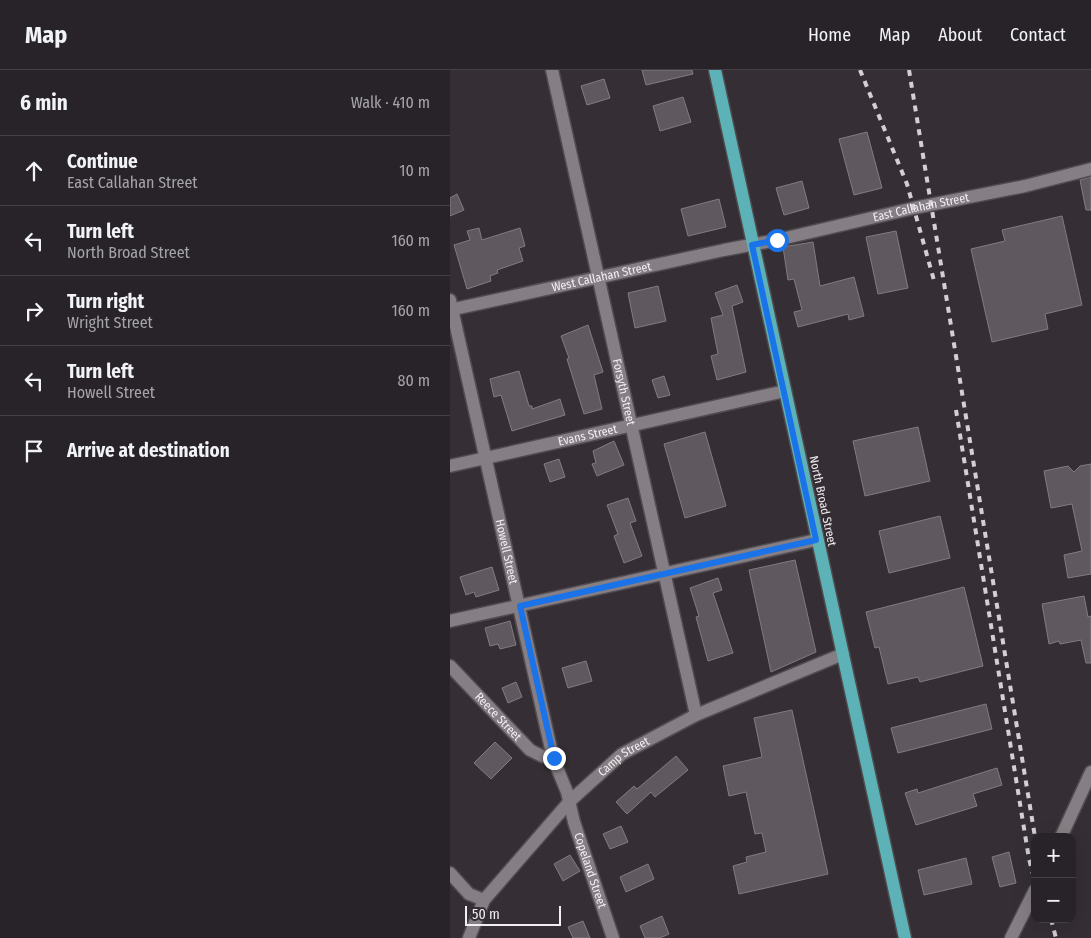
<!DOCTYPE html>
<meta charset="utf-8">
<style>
body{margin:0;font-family:"Fira Sans Condensed",sans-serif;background:#302b30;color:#f1f3f6}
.controls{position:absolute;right:15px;bottom:15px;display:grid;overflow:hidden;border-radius:10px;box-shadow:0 5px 20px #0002}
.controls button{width:45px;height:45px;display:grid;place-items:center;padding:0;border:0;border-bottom:1px solid #444045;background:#282328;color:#f1f3f6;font:25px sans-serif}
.scale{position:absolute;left:15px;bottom:12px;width:96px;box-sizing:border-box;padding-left:5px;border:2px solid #f2eff2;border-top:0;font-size:14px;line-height:18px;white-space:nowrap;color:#f2eff2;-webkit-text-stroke:4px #352f35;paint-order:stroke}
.stop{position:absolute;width:15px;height:15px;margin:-11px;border:4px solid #1a73e8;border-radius:50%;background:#fff}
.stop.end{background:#1a73e8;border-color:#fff;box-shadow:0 1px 5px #0008}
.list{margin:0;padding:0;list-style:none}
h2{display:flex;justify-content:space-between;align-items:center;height:65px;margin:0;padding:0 20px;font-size:21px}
h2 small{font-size:16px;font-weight:400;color:#a5a4a8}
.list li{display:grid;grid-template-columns:32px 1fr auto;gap:15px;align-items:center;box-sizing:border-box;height:70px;padding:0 20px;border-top:1px solid #444045}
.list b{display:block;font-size:19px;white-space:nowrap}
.list p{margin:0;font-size:16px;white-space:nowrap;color:#a5a4a8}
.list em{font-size:16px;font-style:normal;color:#a5a4a8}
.icon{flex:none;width:28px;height:28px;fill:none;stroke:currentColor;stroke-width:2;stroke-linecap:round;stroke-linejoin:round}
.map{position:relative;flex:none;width:641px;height:868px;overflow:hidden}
header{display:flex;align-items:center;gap:30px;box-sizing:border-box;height:70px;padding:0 25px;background:#282328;border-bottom:1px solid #444045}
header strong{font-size:24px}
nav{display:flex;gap:28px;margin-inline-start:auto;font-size:18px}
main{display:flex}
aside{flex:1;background:#282328}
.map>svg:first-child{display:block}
.building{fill:#5f585e;stroke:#827b82}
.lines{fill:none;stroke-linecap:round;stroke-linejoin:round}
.minor-casing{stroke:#504b4f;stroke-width:15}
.major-casing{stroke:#504b4f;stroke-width:15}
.minor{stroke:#857e84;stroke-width:12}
.major{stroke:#5cb2b6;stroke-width:12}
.rail{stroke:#d3cfd3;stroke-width:4;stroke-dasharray:6 6;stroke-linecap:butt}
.route{stroke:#1a73e8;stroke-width:6}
.labels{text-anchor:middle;stroke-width:4;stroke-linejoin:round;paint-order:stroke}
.street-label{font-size:12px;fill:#f2eff2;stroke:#352f35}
</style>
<header>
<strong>Map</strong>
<nav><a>Home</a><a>Map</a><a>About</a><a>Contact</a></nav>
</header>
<main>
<aside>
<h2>6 min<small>Walk · 410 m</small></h2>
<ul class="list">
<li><svg class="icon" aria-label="ahead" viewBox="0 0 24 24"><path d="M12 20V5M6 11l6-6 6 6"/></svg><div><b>Continue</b><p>East Callahan Street</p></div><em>10 m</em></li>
<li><svg class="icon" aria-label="left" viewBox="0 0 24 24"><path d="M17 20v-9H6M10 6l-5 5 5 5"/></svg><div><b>Turn left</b><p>North Broad Street</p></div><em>160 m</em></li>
<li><svg class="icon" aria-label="right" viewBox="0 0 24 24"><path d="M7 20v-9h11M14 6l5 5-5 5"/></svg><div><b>Turn right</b><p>Wright Street</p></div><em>160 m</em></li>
<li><svg class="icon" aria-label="left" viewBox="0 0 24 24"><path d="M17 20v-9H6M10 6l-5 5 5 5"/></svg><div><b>Turn left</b><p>Howell Street</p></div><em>80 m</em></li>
<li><svg class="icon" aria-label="arrive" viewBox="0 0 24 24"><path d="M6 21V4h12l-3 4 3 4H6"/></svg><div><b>Arrive at destination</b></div></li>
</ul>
</aside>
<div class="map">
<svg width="641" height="868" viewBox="0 0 641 868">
<rect width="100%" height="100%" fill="#352f35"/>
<g class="building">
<polygon points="192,0 242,0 243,4 196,15"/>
<polygon points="154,9 160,28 137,35 131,16"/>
<polygon points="233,27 241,52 210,61 203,36"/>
<polygon points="417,62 432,118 404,125 389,69"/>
<polygon points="641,107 641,140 636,140 630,110"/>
<polygon points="352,111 359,138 334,145 326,118"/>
<polygon points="7,124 14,140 0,146 0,128"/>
<polygon points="269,129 276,157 238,166 231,139"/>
<polygon points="612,146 632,235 595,244 598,259 542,272 521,179 555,171 552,160"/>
<polygon points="29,158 32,170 70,158 75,176 69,178 73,191 47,200 48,203 40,206 41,211 17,219 4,175 20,170 17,161"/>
<polygon points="446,161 458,218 428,224 416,167"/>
<polygon points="363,172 370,216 404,207 414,246 399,250 398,244 348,257 344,242 352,240 344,209 338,210 333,177"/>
<polygon points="287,215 293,232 282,236 296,302 267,310 261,286 268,284 261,248 273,245 265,223"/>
<polygon points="208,216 216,251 185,258 178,223"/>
<polygon points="138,255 153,302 144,305 152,339 134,344 117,289 119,288 111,266"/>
<polygon points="69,301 79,336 82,336 82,339 110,329 115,345 62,361 51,325 44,327 40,309"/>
<polygon points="214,306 220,325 208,328 202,310"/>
<polygon points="468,357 480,411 415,426 403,371"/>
<polygon points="255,362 276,436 235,448 214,374"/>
<polygon points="164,371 174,395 147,406 142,394 146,393 143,381"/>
<polygon points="109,389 115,407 100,412 94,394"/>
<polygon points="641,394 641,504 618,508 614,485 632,481 622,434 601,438 594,401 618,396 624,402 630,396"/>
<polygon points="178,428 186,451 180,453 192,486 174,493 164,466 168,464 157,435"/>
<polygon points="490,446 500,488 439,503 429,461"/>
<polygon points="345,490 366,582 321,602 299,500"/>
<polygon points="42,497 49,520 26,527 24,522 16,525 10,507"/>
<polygon points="268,508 272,520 263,523 283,583 258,591 246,547 249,546 240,518"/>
<polygon points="514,517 533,596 470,612 468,607 438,614 429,577 425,578 416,542"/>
<polygon points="634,526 638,547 641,546 641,593 636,593 631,570 610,574 609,571 599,574 592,534"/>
<polygon points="60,551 66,575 50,579 48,574 40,576 35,558"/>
<polygon points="136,591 142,611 118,618 112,598"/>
<polygon points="66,612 72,627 58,633 52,618"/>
<polygon points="536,634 542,659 448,683 441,658"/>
<polygon points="342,640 378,804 289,824 283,796 297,792 296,787 316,782 312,763 305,764 296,722 279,726 273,696 312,687 304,648"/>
<polygon points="45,672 62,688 41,709 24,693"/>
<polygon points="226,686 238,700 205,727 201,722 177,744 166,732 184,716 187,719"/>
<polygon points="547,698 552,715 523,724 527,736 466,755 455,723 467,719 468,723"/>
<polygon points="171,756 178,772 160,779 153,764"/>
<polygon points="559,782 566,813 550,817 542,787"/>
<polygon points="120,785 130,801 113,811 104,794"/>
<polygon points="516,788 522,814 474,825 468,800"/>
<polygon points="198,794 204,809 176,822 170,807"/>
<polygon points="212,846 219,864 210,868 195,868 190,856"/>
<polygon points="133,851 140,868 123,868 118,857"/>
</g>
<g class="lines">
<defs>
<g id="minor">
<path id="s1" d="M 102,0 L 246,645"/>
<path id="s2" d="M 0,230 L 103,688 L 117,722 L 124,752 L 163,868"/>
<path id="s3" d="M 0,240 L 274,180 L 327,170 L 464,138 L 575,116 L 641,99"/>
<path id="s4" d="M 0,396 L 335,321"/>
<polyline points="0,551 366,470"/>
<path id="s5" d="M 0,596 L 80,680 L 92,686 L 103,688"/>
<polyline points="611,767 641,702"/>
<polyline points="0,803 19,824 34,830"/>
<path id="s6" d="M 19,868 L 34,830 L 120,731 L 172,684 L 246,645 L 393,584"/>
<polyline points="561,868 585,820"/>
</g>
<polyline id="major" points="265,0 455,868"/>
</defs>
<use href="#minor" class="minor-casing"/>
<use href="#major" class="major-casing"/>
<use href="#minor" class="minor"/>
<use href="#major" class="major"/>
<g class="rail">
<polyline points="410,0 457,114 485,214"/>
<polyline points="459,0 585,767"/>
<polyline points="506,340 579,789 585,812"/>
<polyline points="601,849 606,868"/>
</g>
</g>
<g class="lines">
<polyline class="route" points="104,688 70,536 366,470 302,175 327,170"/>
</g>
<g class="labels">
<g class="street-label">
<text dy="4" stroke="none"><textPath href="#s3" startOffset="482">East Callahan Street</textPath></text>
<text dy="4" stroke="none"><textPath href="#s3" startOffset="155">West Callahan Street</textPath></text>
<text dy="4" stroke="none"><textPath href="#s1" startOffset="330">Forsyth Street</textPath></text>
<text dy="4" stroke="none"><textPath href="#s4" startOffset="141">Evans Street</textPath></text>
<text transform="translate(373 431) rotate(78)" y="4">North Broad Street</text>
<text dy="4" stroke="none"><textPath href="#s2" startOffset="258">Howell Street</textPath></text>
<text dy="4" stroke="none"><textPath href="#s5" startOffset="70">Reece Street</textPath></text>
<text dy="4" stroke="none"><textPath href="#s6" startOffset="242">Camp Street</textPath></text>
<text dy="4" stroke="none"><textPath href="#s2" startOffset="588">Copeland Street</textPath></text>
</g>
</g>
</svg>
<div class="controls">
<button>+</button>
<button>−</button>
</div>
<div class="scale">50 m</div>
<div class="stop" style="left:327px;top:170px"></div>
<div class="stop end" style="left:104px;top:688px"></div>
</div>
</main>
